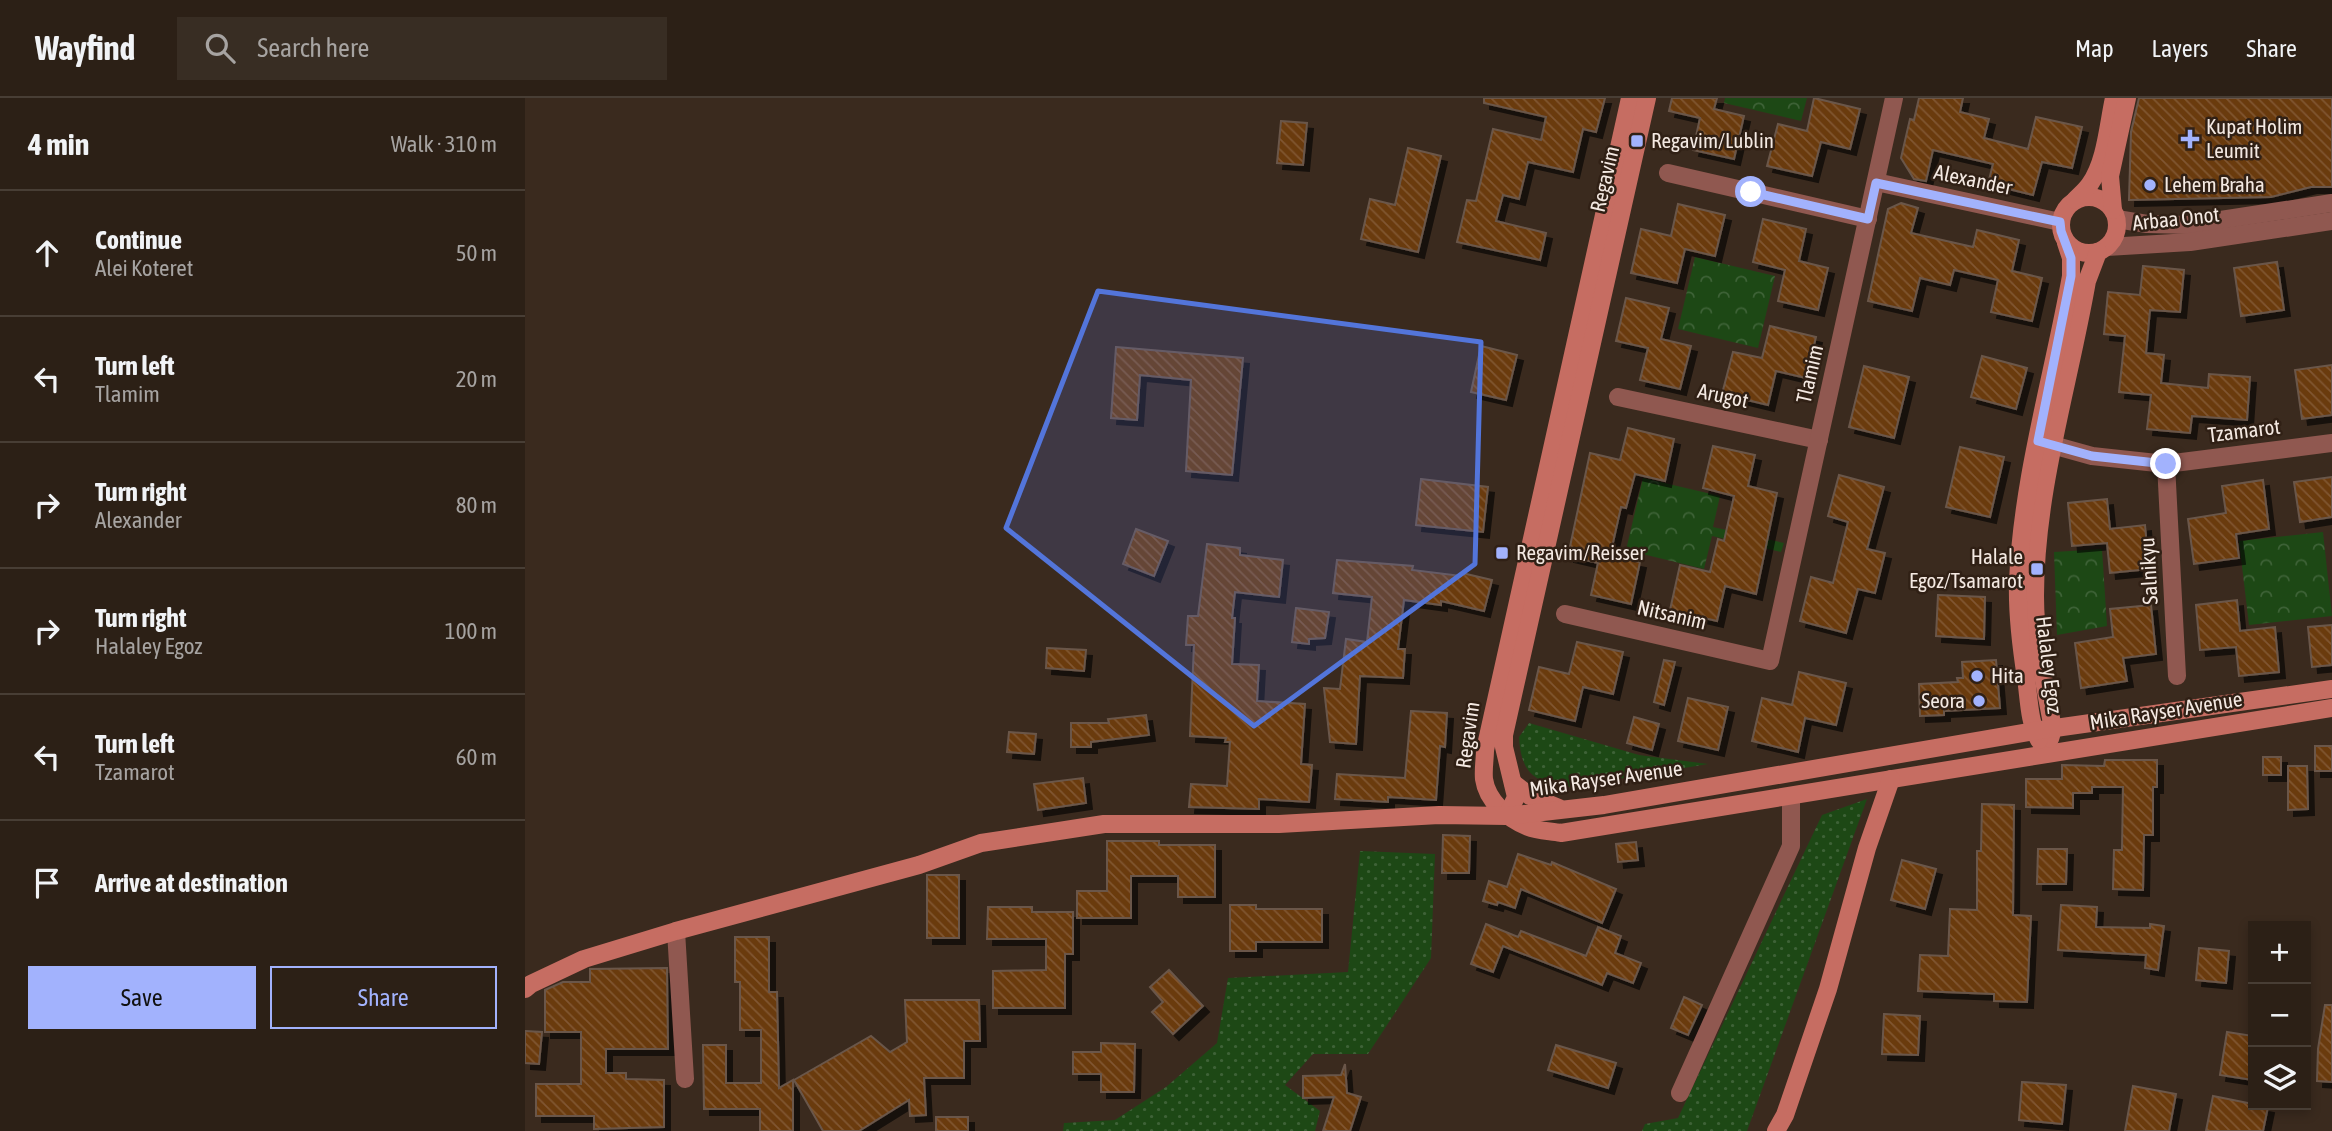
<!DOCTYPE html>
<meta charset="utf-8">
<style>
body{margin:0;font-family:"Asap Condensed",sans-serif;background:#382d23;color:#f1f3f6}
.controls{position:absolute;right:21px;bottom:21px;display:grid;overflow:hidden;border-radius:0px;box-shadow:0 4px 10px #0003}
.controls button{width:63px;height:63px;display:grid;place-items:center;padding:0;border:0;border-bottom:2px solid #483e35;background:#2c2016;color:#f1f3f6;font:35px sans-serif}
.stop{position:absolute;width:21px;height:21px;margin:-16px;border:5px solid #a2b2fd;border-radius:50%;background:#fff}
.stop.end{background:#a2b2fd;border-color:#fff;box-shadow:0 2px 7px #0008}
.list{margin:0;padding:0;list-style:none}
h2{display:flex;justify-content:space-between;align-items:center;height:91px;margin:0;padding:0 28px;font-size:30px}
h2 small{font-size:23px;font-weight:400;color:#a6a3a1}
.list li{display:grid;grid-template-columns:46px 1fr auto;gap:21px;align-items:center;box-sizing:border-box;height:126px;padding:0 28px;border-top:2px solid #483e35}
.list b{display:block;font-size:26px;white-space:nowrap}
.list p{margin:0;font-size:23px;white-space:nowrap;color:#a6a3a1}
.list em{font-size:23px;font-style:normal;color:#a6a3a1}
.actions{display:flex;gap:14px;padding:21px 28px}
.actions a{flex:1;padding:16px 0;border:2px solid #a2b2fd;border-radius:0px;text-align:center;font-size:24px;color:#a2b2fd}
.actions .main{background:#a2b2fd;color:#111}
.icon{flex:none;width:38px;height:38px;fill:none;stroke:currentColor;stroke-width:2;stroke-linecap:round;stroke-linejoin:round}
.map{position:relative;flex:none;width:1807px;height:1033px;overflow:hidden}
header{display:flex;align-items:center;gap:42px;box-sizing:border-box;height:98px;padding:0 35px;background:#2c2016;border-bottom:2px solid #483e35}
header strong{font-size:33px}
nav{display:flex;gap:38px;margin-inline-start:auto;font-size:24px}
.search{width:490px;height:63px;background:#382d23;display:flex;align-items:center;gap:18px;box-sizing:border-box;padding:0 24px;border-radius:0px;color:#a6a3a1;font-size:26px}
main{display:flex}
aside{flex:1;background:#2c2016}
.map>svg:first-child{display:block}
.grass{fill:url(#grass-dots)}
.park{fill:url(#park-crowns)}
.building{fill:url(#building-back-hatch);stroke:#6a574a;stroke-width:2;filter:url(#shadow)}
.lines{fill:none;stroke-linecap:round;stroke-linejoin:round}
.street{stroke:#905850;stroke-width:18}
.secondary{stroke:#c66d62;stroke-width:18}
.route{stroke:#a2b2fd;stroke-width:9}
.marked{fill:#5375da;fill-opacity:0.2;stroke:#5375da;stroke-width:5;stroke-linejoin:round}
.poi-dot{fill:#a2b2fd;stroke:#302015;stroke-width:2.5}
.labels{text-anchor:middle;stroke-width:5;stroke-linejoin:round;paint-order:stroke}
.poi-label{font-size:21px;fill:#f4e9e2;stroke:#302015;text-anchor:start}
.street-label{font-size:21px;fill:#f4e9e2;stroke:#302015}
</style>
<header>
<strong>Wayfind</strong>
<div class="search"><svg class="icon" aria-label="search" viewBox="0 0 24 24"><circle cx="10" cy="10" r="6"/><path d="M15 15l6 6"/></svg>Search here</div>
<nav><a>Map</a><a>Layers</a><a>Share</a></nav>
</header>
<main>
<aside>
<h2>4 min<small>Walk · 310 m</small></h2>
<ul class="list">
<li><svg class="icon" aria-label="ahead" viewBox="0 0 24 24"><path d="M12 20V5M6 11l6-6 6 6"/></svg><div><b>Continue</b><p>Alei Koteret</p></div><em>50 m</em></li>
<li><svg class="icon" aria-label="left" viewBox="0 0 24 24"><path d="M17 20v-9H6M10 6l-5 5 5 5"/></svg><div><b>Turn left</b><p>Tlamim</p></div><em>20 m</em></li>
<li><svg class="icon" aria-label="right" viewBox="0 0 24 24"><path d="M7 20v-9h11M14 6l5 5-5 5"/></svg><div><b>Turn right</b><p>Alexander</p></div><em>80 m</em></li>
<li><svg class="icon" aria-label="right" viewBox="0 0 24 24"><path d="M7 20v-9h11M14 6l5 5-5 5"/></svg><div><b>Turn right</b><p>Halaley Egoz</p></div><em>100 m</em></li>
<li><svg class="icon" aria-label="left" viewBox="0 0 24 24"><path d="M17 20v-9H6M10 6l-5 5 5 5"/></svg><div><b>Turn left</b><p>Tzamarot</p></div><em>60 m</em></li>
<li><svg class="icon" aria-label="arrive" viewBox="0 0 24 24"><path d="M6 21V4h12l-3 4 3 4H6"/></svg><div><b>Arrive at destination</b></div></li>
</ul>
<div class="actions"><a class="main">Save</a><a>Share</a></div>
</aside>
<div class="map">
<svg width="1807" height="1033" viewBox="0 0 1807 1033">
<defs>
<pattern id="grass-dots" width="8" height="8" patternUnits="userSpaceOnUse" patternTransform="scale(1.75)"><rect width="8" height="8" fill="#1d4815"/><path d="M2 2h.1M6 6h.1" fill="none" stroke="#3e6237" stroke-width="1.8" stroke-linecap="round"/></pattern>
<pattern id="park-crowns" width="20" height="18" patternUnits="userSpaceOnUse" patternTransform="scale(1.75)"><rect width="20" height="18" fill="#1d4815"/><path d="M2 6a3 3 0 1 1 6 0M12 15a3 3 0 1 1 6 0" fill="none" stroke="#3e6237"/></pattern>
<pattern id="building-back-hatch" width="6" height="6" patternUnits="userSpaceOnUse" patternTransform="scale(1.75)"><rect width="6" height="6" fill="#6a3a0e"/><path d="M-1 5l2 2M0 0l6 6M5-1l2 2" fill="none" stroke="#805631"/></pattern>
<filter id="shadow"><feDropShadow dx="6" dy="6" stdDeviation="0" flood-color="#0009"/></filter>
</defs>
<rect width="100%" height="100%" fill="#3a2a1e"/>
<g class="grass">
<path d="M 1004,625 L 1114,657 L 1183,666 L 1046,689 C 1010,685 996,676 994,639 Z"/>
<polygon points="1342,701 1222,1033 1117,1033 1120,1026 1153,1020 1297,717"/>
<polygon points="835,753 910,756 906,860 843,956 788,956 760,987 795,1013 790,1033 538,1033 539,1025 590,1022 641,989 692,945 703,880 823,874"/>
</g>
<g class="park">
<polygon points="1200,0 1282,0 1276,23 1199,5"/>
<polygon points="1170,159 1250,178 1233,250 1153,231"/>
<polygon points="1118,380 1195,398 1188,429 1259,445 1256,454 1187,438 1179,471 1101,452"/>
<polygon points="1798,434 1807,518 1724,527 1714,443"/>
<polygon points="1577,451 1582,528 1532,537 1529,454"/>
</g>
<g class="building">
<polygon points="959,0 1080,0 1071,34 1058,31 1048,74 1003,64 994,101 978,97 971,123 1021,135 1015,162 932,144 942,102 951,103 968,31 1016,42 1021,19 959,5"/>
<polygon points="1147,0 1192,0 1189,11 1219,18 1209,61 1168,52 1175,20 1144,13"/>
<polygon points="1289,0 1335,11 1325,51 1296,44 1287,78 1242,68 1253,26 1282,33"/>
<polygon points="1394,0 1438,0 1435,14 1464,21 1459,40 1503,51 1511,19 1557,29 1547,70 1517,64 1508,97 1463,86 1468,66 1408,52 1401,83 1389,81 1376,60 1385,21 1389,22"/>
<polygon points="1614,0 1807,0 1807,89 1786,89 1746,99 1604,102 1606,34"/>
<polygon points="756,23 782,25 778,67 752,65"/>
<polygon points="883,50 916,58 893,154 836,141 845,101 870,107"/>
<polygon points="1376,105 1393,110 1386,135 1448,149 1452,132 1494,142 1487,173 1517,180 1507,223 1466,214 1473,182 1429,172 1425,187 1395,180 1387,213 1343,203 1363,111"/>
<polygon points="1153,106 1200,117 1190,158 1160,151 1152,185 1106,175 1116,131 1146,138"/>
<polygon points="1238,121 1281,131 1274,163 1303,170 1293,212 1253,203 1260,172 1228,164"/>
<polygon points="1752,164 1759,212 1716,218 1709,170"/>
<polygon points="1618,168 1659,172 1655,214 1625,212 1621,255 1639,257 1636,285 1683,290 1684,276 1725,279 1722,322 1667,318 1665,335 1622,331 1626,297 1594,294 1600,238 1579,236 1583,194 1615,197"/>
<polygon points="1101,200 1144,210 1136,241 1166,248 1155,291 1115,282 1123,250 1091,243"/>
<polygon points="1245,228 1291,239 1281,280 1251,273 1243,307 1197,296 1208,254 1237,260"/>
<polygon points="956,248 992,257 981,302 946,294"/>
<polygon points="591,249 718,260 707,377 661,373 666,282 615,277 612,322 586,320"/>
<polygon points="1457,258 1502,270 1491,311 1446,299"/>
<polygon points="1807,267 1807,317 1777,321 1770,272"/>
<polygon points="1339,268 1384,279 1369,340 1324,329"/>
<polygon points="1103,330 1149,341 1140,383 1110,376 1101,410 1096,409 1085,458 1115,464 1106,506 1066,497 1073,465 1043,458 1065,355 1095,362"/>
<polygon points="1188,348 1230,357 1223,388 1252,395 1231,496 1200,488 1192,523 1145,512 1155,467 1185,474 1193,441 1199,443 1209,398 1178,390"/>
<polygon points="1435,349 1479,359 1465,419 1421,409"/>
<polygon points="1314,377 1359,389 1342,451 1360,455 1350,495 1333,491 1321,535 1275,523 1286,479 1308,485 1323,424 1303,418"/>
<polygon points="1807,379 1807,419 1775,424 1769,384"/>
<polygon points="896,381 963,389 958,434 891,427"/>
<polygon points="1738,382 1744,431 1711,436 1714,460 1669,466 1663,421 1701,415 1697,388"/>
<polygon points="1582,401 1585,431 1620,427 1624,471 1585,475 1582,445 1547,448 1543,405"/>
<polygon points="611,431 643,443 629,478 598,466"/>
<polygon points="682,446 715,450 715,457 758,462 754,499 710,494 707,520 710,520 707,566 734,567 732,603 780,606 776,666 787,667 784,704 734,701 734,711 664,709 666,686 702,688 705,644 700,644 701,640 665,638 669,547 661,547 663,518 673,518"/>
<polygon points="812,462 888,468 887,472 936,478 937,475 967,482 959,513 916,503 916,507 879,502 873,551 880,551 878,580 835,578 831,646 805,644 799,590 815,591 821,541 842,544 847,499 808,495"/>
<polygon points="1413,497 1460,499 1459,541 1411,538"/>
<polygon points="1712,502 1715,533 1750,529 1754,574 1714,578 1711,549 1675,552 1671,507"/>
<polygon points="1626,507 1631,556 1598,560 1602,583 1556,590 1550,545 1588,539 1585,511"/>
<polygon points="771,510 804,514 800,540 784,541 784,546 767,544"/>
<polygon points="1807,527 1807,567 1787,569 1783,529"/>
<polygon points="1052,544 1098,554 1088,596 1058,589 1050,623 1004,612 1014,569 1044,576"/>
<polygon points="522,550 561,552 559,573 521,570"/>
<polygon points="1139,562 1150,564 1139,607 1129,604"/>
<polygon points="1471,562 1475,610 1419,613 1419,617 1395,618 1394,586 1433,584 1432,580 1438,580 1437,564"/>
<polygon points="1274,574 1321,585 1311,627 1280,620 1273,654 1227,643 1237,600 1267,607"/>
<polygon points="1163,600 1203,609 1193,652 1153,643"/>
<polygon points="886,613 922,615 920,649 915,648 911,702 863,699 863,704 810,701 812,676 880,680"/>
<polygon points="621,617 624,637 566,644 566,649 546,649 546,625 584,625 583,621"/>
<polygon points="1109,619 1134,626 1127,652 1102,645"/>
<polygon points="484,634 511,636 509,656 482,654"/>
<rect x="1790" y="648" width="17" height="25"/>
<rect x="1738" y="659" width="18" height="18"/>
<polygon points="1580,662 1632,662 1632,689 1628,689 1628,737 1619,737 1618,792 1588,791 1589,752 1597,752 1598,689 1567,689 1567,695 1548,695 1548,710 1501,709 1501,681 1537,681 1537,667 1579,668"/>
<polygon points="1763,668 1782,668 1783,711 1763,712"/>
<polygon points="558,680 561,705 513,712 509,686"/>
<polygon points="1457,706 1489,707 1488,817 1506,818 1502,904 1469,903 1469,896 1393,893 1395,857 1423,858 1425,811 1452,812 1452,753 1456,753"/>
<polygon points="918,737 945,738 944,775 917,775"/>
<polygon points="582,743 634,743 634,747 690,747 690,799 653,799 653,778 606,778 606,820 552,820 552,793 582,793"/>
<polygon points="1111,744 1113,762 1093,764 1091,746"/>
<polygon points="1513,751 1542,751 1541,786 1512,786"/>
<polygon points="993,756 1026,767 1027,764 1091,791 1077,825 996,791 990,810 973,804 972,807 958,803 964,783 982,789"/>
<polygon points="1377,762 1411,771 1400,811 1366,802"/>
<rect x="402" y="777" width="32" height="63"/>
<polygon points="705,807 731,807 731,811 797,811 797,844 731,844 731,853 705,853"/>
<polygon points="1536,807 1572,809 1571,829 1625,830 1625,826 1639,828 1633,872 1620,870 1621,857 1533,852"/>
<polygon points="463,809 507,809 507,814 548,814 548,856 540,856 540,910 468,910 468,873 521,872 521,841 462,841"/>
<polygon points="961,826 993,839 996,833 1061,858 1073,829 1096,838 1090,855 1116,865 1108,885 1082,875 1077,887 978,848 968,874 946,866"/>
<polygon points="210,839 244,839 244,894 252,894 254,990 268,982 268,1033 235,1033 235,1011 179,1011 178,947 201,947 201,985 236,985 236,932 215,932 215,884 210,884"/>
<polygon points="1674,850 1704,853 1701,885 1671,882"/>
<polygon points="142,870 143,951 81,951 81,975 101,975 101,981 139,982 139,1029 69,1031 69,1018 11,1018 11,986 56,986 56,934 20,934 20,892 38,884 65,884 65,871"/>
<polygon points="644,872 678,908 648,936 627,914 638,904 625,889"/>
<polygon points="1159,899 1177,907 1163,937 1146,930"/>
<polygon points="380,902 454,902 455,943 439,943 439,980 399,980 401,1017 385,1018 384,1002 334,1033 298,1033 269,982 346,938 365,954 382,944"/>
<polygon points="1800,907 1807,907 1807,984 1792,983 1793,951"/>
<polygon points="1359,916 1395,918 1393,957 1357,956"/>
<polygon points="0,933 17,934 14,966 0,965"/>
<polygon points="1702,934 1728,938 1728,982 1695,977"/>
<polygon points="576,945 610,946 609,994 576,994 576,976 548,976 548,954 576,954"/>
<polygon points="1031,947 1091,965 1083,990 1023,972"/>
<polygon points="820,966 822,995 836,999 825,1033 798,1033 809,999 778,1000 778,978 816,977"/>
<polygon points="1497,984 1541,987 1537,1026 1494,1022"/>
<polygon points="1608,988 1651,996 1644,1033 1600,1033"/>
<polygon points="1688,998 1743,1009 1738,1033 1681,1033"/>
<rect x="411" y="1019" width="32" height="14"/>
</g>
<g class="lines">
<g class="street">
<polyline points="1143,75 1343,121"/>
<polyline points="1351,84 1535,124"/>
<polyline points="1592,121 1622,126 1663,127 1807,105"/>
<polyline points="1582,149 1665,144 1807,123"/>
<polyline points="1093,299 1294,342"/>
<polyline points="1513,343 1567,358 1641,366 1807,345"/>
<polyline points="1641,366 1652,578"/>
<polyline points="1040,516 1245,563 1369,0"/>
<polyline points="151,833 160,981"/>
<polyline points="1155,995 1266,748 1266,699"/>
</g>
<g class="secondary">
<path d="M 1105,0 L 960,652 C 960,661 958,671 959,681 C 962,703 983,721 1003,729 C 1013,733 1026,733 1036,735 C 1293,694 1550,650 1807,610"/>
<circle cx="1564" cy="127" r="28"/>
<path d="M 1550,102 C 1555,97 1561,92 1565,86 C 1581,63 1583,27 1589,0"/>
<polyline points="1588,112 1585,78 1602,0"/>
<path d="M 1525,641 L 1528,631 C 1520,587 1510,543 1510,498 C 1510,392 1544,287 1562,183 L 1573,154"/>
<path d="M 1514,642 C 1504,625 1504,600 1501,580 C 1496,548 1492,516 1493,484 C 1497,381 1528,279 1546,178 L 1546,160 L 1541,145"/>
<polyline points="988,685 1005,698 1034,710"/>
<polyline points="982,718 991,699 979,649 979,637 1122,0"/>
<polyline points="0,891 6,886 59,861 151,833 394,767 456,745 579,726 754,726 914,717 982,718 1079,707 1509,633 1807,591"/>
<polyline points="1251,1033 1260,1017 1303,891 1342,750 1366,681"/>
</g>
</g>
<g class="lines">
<polyline class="route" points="1226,94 1343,121 1351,85 1535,124 1536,133 1546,160 1546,178 1513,343 1567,358 1641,366"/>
</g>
<path class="marked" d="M 573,193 L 956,244 L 950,466 L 729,628 L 481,430 Z"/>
<g class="poi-dot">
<path d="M1661.5 30.5h7v7h7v7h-7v7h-7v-7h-7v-7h7z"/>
<rect x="1105" y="36" width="14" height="14" rx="3.5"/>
<circle cx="1625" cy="87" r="7"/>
<rect x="970" y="448" width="14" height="14" rx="3.5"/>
<rect x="1505" y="464" width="14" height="14" rx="3.5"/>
<circle cx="1452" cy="578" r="7"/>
<circle cx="1454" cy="603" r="7"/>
</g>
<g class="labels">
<g class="poi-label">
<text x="1681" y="36">Kupat Holim<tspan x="1681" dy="24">Leumit</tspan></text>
<text x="1126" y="50">Regavim/Lublin</text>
<text x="1639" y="94">Lehem Braha</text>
<text x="991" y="462">Regavim/Reisser</text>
<text x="1498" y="466" text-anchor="end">Halale<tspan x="1498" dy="24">Egoz/Tsamarot</tspan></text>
<text x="1466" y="585">Hita</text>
<text x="1440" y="610" text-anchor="end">Seora</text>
</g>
<g class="street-label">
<text transform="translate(1080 81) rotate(-77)" y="7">Regavim</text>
<text transform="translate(1448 82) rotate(12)" y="7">Alexander</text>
<text transform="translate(1651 121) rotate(-6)" y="7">Arbaa Onot</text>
<text transform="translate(1285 276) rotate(-77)" y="7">Tlamim</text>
<text transform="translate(1198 298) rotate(12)" y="7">Arugot</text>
<text transform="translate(1719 333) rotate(-7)" y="7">Tzamarot</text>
<text transform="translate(1624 473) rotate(-93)" y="7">Salnikyu</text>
<text transform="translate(1147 517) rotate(13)" y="7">Nitsanim</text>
<text transform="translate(1524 567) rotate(83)" y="7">Halaley Egoz</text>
<text transform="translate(1641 613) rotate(-9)" y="7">Mika Rayser Avenue</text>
<text transform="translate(943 637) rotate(-82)" y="7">Regavim</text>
<text transform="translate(1081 681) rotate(-8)" y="7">Mika Rayser Avenue</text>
</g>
</g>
</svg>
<div class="controls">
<button>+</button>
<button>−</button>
<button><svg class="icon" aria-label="layers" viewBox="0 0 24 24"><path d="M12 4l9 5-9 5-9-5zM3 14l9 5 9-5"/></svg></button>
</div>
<div class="stop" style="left:1226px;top:94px"></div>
<div class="stop end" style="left:1641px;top:366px"></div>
</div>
</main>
